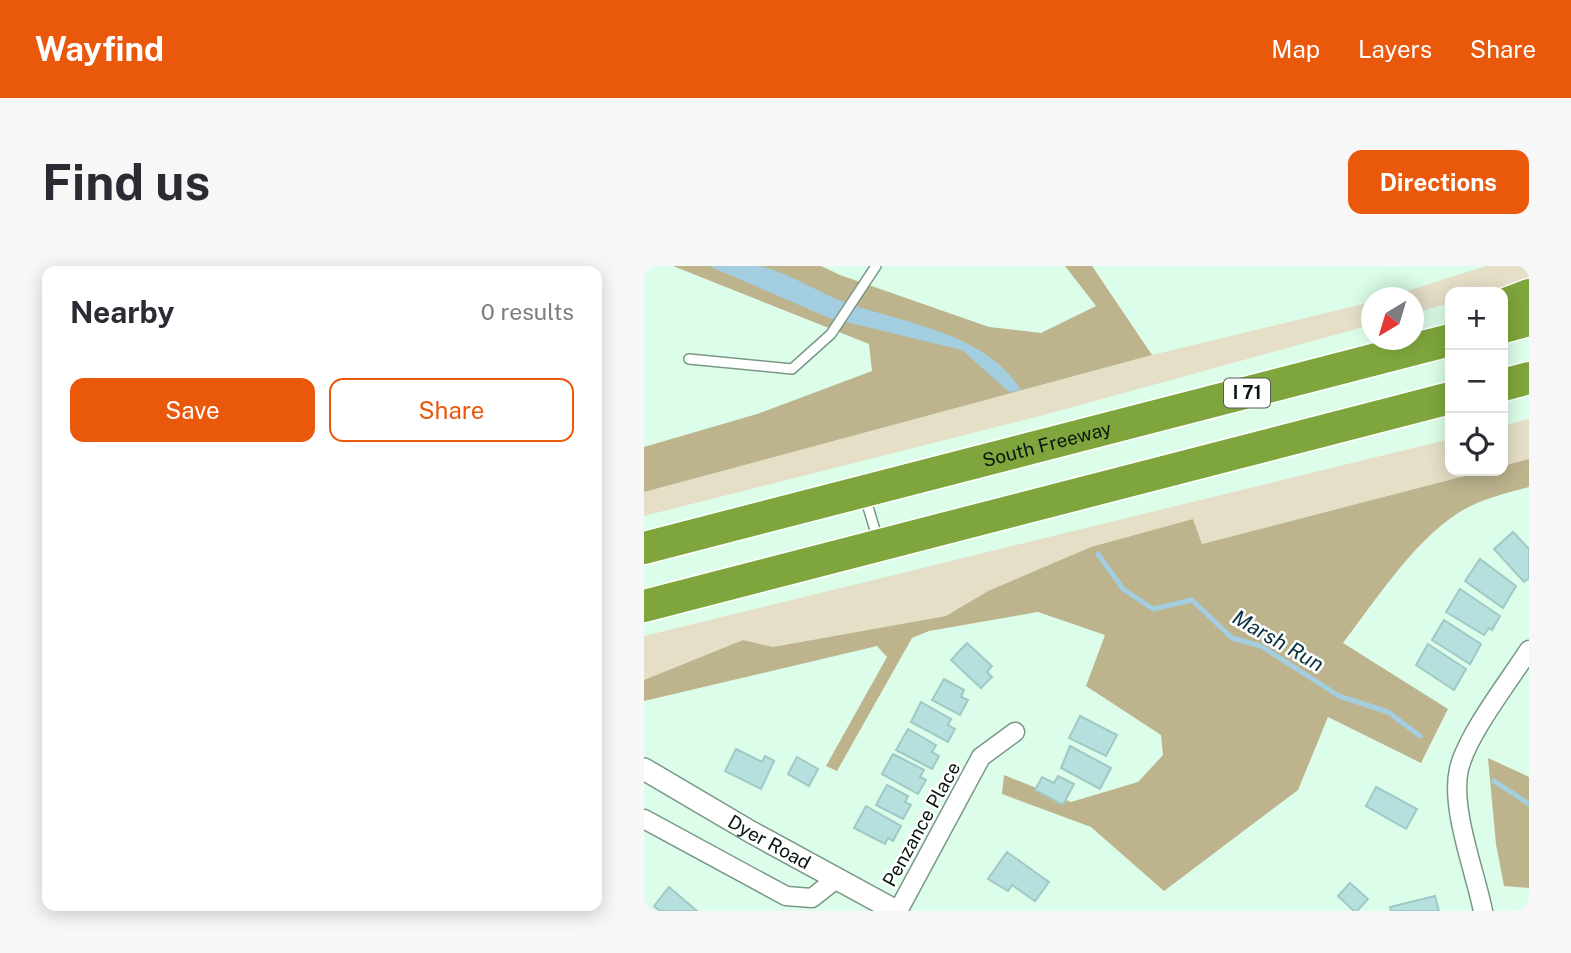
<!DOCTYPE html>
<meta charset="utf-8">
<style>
body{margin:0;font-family:"Public Sans",sans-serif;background:#f7f7f7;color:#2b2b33}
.controls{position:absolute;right:21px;top:21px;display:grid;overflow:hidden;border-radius:14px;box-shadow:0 4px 18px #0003}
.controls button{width:63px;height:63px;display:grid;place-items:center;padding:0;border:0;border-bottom:2px solid #e1e1e2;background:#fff;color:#2b2b33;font:35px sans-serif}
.compass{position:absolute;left:717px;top:21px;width:63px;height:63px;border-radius:50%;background:#fff;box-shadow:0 4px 18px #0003;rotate:218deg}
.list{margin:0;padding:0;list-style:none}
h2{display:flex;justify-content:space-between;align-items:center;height:91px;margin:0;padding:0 28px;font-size:30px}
h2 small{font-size:23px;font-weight:400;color:#7c7c81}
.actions{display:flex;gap:14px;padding:21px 28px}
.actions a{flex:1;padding:16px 0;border:2px solid #ea580c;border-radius:14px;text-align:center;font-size:24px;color:#ea580c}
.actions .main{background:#ea580c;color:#fff}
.icon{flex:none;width:38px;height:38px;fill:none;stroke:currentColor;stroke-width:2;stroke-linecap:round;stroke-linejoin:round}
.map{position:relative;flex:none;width:885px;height:645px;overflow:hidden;border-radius:14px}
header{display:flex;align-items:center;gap:42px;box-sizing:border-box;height:98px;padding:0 35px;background:#ea580c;color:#fff}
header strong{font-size:33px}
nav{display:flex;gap:38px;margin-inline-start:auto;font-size:24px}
.intro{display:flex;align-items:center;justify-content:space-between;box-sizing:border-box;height:168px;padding:0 42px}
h1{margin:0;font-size:49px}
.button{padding:18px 32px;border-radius:14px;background:#ea580c;color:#fff;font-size:24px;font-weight:700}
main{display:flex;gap:42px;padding:0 42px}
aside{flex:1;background:#fff;border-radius:14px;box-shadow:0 4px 18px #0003}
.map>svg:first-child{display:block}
.green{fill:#e5dfc8}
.forest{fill:#bdb38d}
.water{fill:#a2cee0}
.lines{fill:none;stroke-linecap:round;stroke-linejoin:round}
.stream{stroke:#a2cee0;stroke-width:5}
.building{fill:#b6e0dd;stroke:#a0c9c6;stroke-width:2}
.service-casing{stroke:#799886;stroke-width:12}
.minor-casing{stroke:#799886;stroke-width:21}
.tertiary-casing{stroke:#799886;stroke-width:24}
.motorway-casing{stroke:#fff;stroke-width:35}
.service{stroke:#fff;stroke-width:9}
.minor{stroke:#fff;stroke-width:18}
.tertiary{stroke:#fff;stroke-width:21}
.motorway{stroke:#7ea63c;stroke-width:32}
.labels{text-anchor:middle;stroke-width:5;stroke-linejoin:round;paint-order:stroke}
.shield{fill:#fff;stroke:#535b57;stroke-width:2}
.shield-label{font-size:18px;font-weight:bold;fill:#09150f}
.street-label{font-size:19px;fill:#09150f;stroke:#fff}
.water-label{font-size:21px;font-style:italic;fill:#0a3340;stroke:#fff}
</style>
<header>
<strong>Wayfind</strong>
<nav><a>Map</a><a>Layers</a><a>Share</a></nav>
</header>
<div class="intro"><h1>Find us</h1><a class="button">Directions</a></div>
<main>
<aside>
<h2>Nearby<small>0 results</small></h2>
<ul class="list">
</ul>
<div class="actions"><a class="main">Save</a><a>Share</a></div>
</aside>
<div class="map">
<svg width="885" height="645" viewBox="0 0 885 645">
<rect width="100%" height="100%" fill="#dcfde9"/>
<g class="green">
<polygon points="842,0 885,0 885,16 847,26 806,26 806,37 770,47 769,32 741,32"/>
<polygon points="727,36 727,59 392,151 0,250 0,226 508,89"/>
<polygon points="885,153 885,193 859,200 859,160"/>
<polygon points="806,173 806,205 840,205 558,278 549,254 447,281 344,325 302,350 129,381 99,374 0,414 0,370"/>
</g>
<g class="forest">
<polygon points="29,0 177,0 196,9 345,61 397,67 452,40 421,0 448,0 508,89 0,226 0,181 113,148 228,105 225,78"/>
<path d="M 885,193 L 885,221 C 862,227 834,234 814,247 C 768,277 732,334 699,377 L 804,443 L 777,497 L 684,451 L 654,524 L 520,625 L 447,561 L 358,528 L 360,509 L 427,536 L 494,516 L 519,489 L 517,469 L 442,420 L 461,369 L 394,346 L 285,365 L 268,372 L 193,505 L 182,500 L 243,391 L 233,380 L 0,435 L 0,414 L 99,374 L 129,381 L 302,350 L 344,325 L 447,281 L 549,253 L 558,278 L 840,205 L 859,205 L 859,200 Z"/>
<polygon points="844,492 885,511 885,622 860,620 852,578"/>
</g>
<path class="water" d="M 65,0 C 81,0 98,0 114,0 C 139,3 173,26 198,35 C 258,58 339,64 377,124 L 365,126 L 318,84 L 185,52 Z"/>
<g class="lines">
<g class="stream">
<polyline points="454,288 479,323 509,343 548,334 588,372 617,380 695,430 744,446 776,470"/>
<polyline points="850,515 885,538"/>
</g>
</g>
<g class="building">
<polygon points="869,266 885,283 885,312 880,316 850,283"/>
<polygon points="836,293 872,320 859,342 821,315"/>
<polygon points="816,323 856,350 848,364 845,362 840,369 802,346"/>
<polygon points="800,354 837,378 826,398 788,374"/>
<polygon points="323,377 348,400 343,406 348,411 337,422 307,394"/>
<polygon points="784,378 822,403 810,424 772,399"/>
<polygon points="300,413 320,424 317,431 324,434 316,449 288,434"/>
<polygon points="277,436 307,453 304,459 311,463 304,476 267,456"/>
<polygon points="436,450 473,469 462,490 425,472"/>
<polygon points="264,463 292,479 288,486 295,490 288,503 252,484"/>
<polygon points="426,480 467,502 456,523 417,502"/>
<polygon points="92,483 118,496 121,490 130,495 117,523 81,505"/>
<polygon points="249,488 280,504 276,511 282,514 274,528 238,508"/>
<polygon points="153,491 174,503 165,520 144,508"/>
<polygon points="414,510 430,518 419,539 391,524 398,511 410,517"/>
<polygon points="243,519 264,530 261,536 267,539 259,553 232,539"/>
<polygon points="732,521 773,543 762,563 722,540"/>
<polygon points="222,540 257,560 249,575 244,572 241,578 210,562"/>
<polygon points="363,586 405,616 391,635 368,619 364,625 344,613"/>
<polygon points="706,617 724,633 713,645 710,645 694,630"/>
<polygon points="25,621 53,645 16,645 10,640"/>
<polygon points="791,630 795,645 747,645 746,641"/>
</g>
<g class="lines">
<defs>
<g id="service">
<polyline points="45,93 148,103 187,68 232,0"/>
<polyline points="221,231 234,274"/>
</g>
<g id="minor">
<polyline points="0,553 142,630 168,632 192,613"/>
<polyline points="254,645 337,491 371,466"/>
<path d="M 839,645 C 831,605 806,542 815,503 C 823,469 865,415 885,384"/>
</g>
<g id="tertiary">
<path id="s1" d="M 0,503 L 107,566 L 252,645"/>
</g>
<g id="motorway">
<polyline points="859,39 885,29"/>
<polyline points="859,61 885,54"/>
<polyline points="859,119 885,112"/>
<path id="s2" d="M 0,282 L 806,74"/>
<polyline points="0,340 806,132"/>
</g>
</defs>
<use href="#service" class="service-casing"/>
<use href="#minor" class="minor-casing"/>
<use href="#tertiary" class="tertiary-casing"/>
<use href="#motorway" class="motorway-casing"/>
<use href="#service" class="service"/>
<use href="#minor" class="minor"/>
<use href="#tertiary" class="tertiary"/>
<use href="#motorway" class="motorway"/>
</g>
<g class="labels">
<rect class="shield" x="580" y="112.5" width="46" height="29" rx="5"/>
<g class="shield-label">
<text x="603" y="133">I 71</text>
</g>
<g class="street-label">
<text dy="7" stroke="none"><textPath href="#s2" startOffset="416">South Freeway</textPath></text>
<text transform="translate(277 558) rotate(-61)" y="7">Penzance Place</text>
<text dy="7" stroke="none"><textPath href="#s1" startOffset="145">Dyer Road</textPath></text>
</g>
<g class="water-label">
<text transform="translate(634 375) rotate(30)" y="7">Marsh Run</text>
</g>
</g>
</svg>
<div class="controls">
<button>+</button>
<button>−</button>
<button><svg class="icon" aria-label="locate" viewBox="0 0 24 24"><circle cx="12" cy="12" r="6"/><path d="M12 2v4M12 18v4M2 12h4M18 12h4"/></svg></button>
</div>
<svg class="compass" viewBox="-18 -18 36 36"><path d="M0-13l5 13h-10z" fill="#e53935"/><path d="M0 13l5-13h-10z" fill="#7c7c81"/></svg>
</div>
</main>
